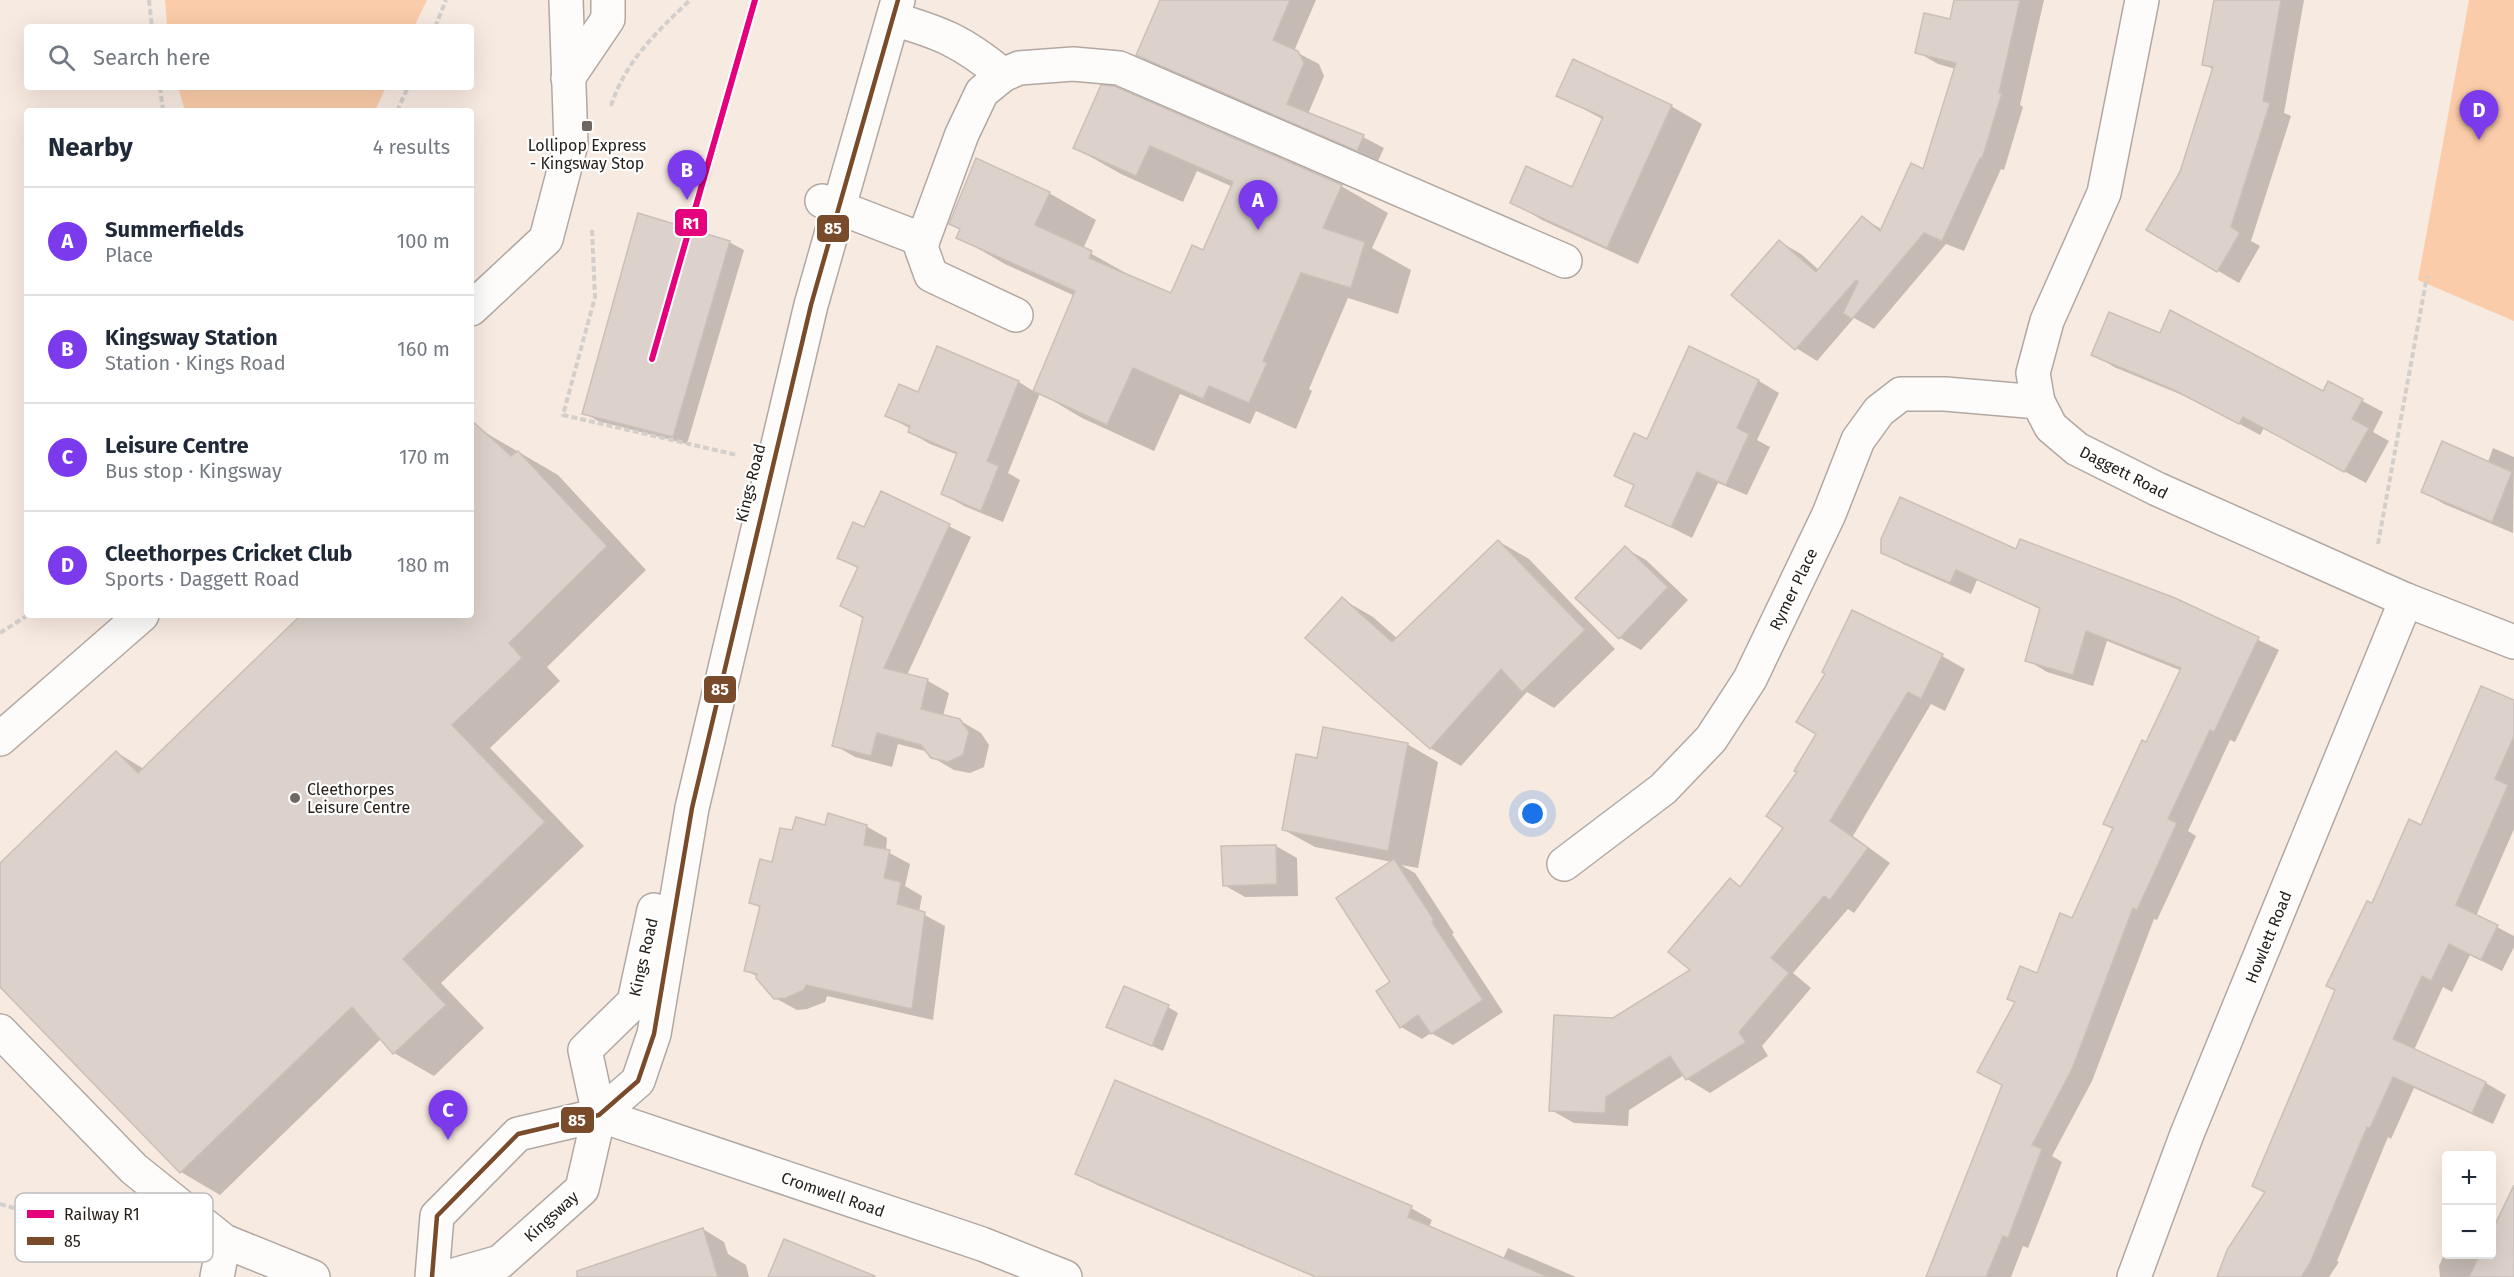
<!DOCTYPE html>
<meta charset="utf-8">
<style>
body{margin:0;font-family:"Fira Sans",sans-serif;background:#f6f6f7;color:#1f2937}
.controls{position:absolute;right:18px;bottom:18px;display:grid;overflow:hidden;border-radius:6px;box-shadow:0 6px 24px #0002}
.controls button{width:54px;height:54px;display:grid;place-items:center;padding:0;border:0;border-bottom:2px solid #e0e1e3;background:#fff;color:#1f2937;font:30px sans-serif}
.you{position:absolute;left:1533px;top:814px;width:21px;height:21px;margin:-15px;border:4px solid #fff;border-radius:50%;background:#1a73e8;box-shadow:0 0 0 9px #1a73e833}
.badge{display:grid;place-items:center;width:39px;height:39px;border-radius:50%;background:#7c3aed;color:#fff;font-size:20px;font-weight:700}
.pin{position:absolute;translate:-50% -50px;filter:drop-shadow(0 2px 3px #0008)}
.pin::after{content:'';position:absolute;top:32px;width:21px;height:18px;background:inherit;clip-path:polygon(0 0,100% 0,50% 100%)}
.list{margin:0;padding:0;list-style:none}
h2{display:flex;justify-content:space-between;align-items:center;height:78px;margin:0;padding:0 24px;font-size:26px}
h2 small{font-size:20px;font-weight:400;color:#747a83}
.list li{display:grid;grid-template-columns:39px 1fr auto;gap:18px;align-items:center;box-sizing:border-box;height:108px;padding:0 24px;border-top:2px solid #e0e1e3}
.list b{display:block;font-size:22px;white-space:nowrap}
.list p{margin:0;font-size:20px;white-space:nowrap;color:#747a83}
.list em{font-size:20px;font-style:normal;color:#747a83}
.icon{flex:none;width:33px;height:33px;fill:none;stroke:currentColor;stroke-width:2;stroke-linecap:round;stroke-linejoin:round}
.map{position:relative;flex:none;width:2514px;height:1277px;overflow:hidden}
.search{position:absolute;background:#fff;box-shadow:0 6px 24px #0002;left:24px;top:24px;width:450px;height:66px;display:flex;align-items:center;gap:15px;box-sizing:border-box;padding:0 21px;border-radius:6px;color:#747a83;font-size:22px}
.panel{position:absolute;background:#fff;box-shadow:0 6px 24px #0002;left:24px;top:108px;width:450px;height:510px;border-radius:6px}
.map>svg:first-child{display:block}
.green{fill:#fbcca9}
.shadow{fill:#0003}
.building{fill:#dcd2cb;stroke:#cac0b9;stroke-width:1.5}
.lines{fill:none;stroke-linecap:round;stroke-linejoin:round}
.minor-casing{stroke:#b2a8a2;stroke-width:36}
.path{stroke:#d3cfcc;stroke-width:4;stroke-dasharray:6 3;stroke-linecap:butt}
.minor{stroke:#fefcfa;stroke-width:33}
.bus-1-casing{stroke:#fff;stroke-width:9}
.bus-1{stroke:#7a4b2a;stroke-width:4.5}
.rail-1-casing{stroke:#fff;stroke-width:10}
.rail-1{stroke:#e5007d;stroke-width:6}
.poi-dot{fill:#706760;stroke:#fff;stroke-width:2}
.labels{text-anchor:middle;stroke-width:4.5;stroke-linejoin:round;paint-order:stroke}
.poi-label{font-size:16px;fill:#28201a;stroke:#fff}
.street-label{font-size:16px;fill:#28201a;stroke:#fff}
.key{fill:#fff;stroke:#bebcba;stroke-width:1.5}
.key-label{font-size:16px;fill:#28201a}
.line-badge{stroke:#fff;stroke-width:2}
.badge-label{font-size:16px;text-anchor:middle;font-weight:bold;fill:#fff}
</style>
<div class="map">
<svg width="2514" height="1277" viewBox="0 0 2514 1277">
<rect width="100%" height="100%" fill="#f7eae1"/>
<g class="green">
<polygon points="165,0 427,0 414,27 167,27"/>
<polygon points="2469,0 2514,0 2514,321 2418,280"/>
<polygon points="178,87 386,87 375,111 185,111"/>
</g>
<g class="shadow">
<polygon points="1183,0 1316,0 1294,51 1319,64 1324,76 1308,114 1363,137 1384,148 1378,161 1159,66 1138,55"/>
<polygon points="1956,0 2044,0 2020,105 2023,107 2004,170 2001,169 1964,251 1946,244 1874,329 1854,318 1817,361 1796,348 1780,242 1801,254 1819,270 1863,218 1883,230 1924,171 1956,69 1938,64 1917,52 1951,21"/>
<polygon points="2215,0 2304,0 2284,113 2291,116 2251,241 2260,246 2239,283 2148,230 2181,173 2214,70 2204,64"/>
<polygon points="1102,87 1341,186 1388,213 1372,248 1411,270 1398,314 1348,298 1309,389 1312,391 1296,429 1256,411 1250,424 1180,394 1154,451 1082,418 1040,393 1008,473 1020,480 1003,522 964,506 943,494 958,455 930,444 909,432 911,429 887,416 919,394 938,348 1019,382 1035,392 1075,296 1005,264 958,237 1049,193 1096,220 1083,249 1138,280 1172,295 1204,252 1233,187 1197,171 1183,202 1121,174 1075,148"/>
<polygon points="1558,95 1671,106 1702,124 1638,264 1542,220 1512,202 1572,189 1604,120"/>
<polygon points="729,242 744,250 687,444 598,421 584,413"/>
<polygon points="2161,335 2323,393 2329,383 2383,412 2373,432 2389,441 2366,483 2264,428 2260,435 2199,402 2114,367 2093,354"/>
<polygon points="1759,381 1779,393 1757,440 1770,447 1747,495 1718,483 1692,538 1627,505 1635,486 1616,475 1647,441"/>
<polygon points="481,430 558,475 646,570 547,667 560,681 490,748 584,846 441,983 484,1028 434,1076 394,1053 382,1038 220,1195 181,1172 0,985 0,864 116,752 144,769 303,615 471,615 471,441"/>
<polygon points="2493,448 2514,457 2513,533 2444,504 2423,492 2488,462"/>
<polygon points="881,493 971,537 907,675 928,681 949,693 943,716 959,720 981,733 989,745 984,767 970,773 954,770 932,757 929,752 898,744 892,767 855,757 834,745 864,619 842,606 859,569 838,557 865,529"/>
<polygon points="1498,541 1529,559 1615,649 1554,708 1527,692 1461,766 1430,748 1342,599 1373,617 1398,639"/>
<polygon points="1625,548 1646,560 1688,600 1641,650 1620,638 1577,597"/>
<polygon points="2017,551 2174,599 2279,650 2235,742 2230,740 2188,831 2196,836 2157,920 2154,919 2092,1081 2052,1156 2062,1162 2028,1248 2023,1246 2011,1277 1926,1277 2004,1085 2038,974 2072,920 2114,828 2147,744 2182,671 2107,641 2093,686 2047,672 2027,660 2042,610 1977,580 1971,594 1903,564 1883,552"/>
<polygon points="1942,656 1965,669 1945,711 1931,704 1853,836 1890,863 1854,913 1848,909 1793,973 1811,988 1762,1046 1768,1056 1710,1093 1687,1079 1684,1075 1629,1110 1628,1126 1574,1123 1551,1110 1614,1019 1692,970 1730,880 1742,887 1785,828 1768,816"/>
<polygon points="2514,702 2514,829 2476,916 2514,936 2514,947 2502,971 2470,955 2452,992 2443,987 2414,1050 2486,1083 2506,1095 2493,1124 2414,1088 2391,1139 2388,1137 2337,1261 2339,1262 2329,1277 2218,1277 2266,1193 2254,1186 2373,905 2421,827"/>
<polygon points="1407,744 1438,762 1418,868 1401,865 1415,873 1454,933 1452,934 1503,1012 1453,1045 1431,1033 1422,1039 1401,1027 1392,982 1392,862 1315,847 1284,830 1318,760"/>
<polygon points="866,826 887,838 886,851 910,864 905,886 922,896 919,912 945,926 933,1020 827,996 825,1002 807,1009 797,1010 775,998 758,977 745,970 761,908 751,903 793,832 826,827"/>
<polygon points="1276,846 1297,858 1298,896 1245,897 1224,885 1222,848"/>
<polygon points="1168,1007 1178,1013 1163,1051 1108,1026"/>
<polygon points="1076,1173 1411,1208 1432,1220 1429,1227 1503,1259 1508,1248 1576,1277 1314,1277 1097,1185"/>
<polygon points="2514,1188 2514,1277 2440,1277 2439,1266 2446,1250 2446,1254 2492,1254 2492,1229 2494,1230"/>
<polygon points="703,1229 724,1242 728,1254 746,1265 749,1277 620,1277"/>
</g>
<g class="building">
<polygon points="1160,0 1290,0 1273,40 1298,51 1304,63 1287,104 1364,135 1357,151 1136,55"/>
<polygon points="1954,0 2020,0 1999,93 2002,93 1982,159 1980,158 1942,241 1924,233 1852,319 1843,313 1858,282 1856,280 1795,350 1731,295 1779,240 1816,272 1862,216 1880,231 1911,163 1923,169 1956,63 1915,53 1924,13 1950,19"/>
<polygon points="2214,0 2281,0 2263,101 2270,103 2231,227 2240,233 2217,272 2146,230 2180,172 2213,67 2202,65"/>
<polygon points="1573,59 1672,105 1607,248 1510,203 1526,166 1572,187 1603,117 1556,96"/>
<polygon points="1101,85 1114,86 1342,185 1323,228 1365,242 1351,288 1301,273 1263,361 1267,363 1249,403 1209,386 1203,399 1133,368 1107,425 1033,391 1075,291 956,238 960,229 949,224 976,158 1050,192 1035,225 1092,251 1089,258 1171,293 1192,245 1203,250 1233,182 1150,146 1136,176 1073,148"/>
<polygon points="638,213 730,241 673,437 582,414"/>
<polygon points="2170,310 2323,391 2328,381 2363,399 2352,419 2369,428 2344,472 2243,417 2239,424 2176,391 2091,355 2109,312 2160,333"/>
<polygon points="937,346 1019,381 987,461 999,466 981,511 941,494 957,453 908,432 910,426 885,416 899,384 918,392"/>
<polygon points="1689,346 1759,380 1737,428 1749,434 1726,485 1697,472 1671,527 1625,506 1634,485 1614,476 1634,433 1647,439"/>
<polygon points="471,420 511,456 518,451 607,546 509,643 522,658 452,725 545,822 403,959 446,1005 393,1054 352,1007 180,1173 0,987 0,863 116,751 138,773 301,615 471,615"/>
<polygon points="2442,441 2512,472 2492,522 2421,492"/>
<polygon points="881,491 950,524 884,668 928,679 921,709 960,719 969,732 963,755 948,762 931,758 921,745 877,733 871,756 832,746 863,617 840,606 858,567 837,558 853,522 864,527"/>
<polygon points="1900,497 2016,549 2020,539 2175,598 2259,637 2214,732 2210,730 2168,819 2177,823 2137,910 2133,908 2072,1069 2032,1145 2042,1149 2008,1238 2003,1236 1986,1277 1926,1277 2002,1085 1977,1072 2015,1002 2007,999 2020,966 2037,973 2060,913 2072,918 2113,828 2103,824 2142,740 2146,742 2181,668 2086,631 2073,675 2025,661 2040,608 1956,570 1950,583 1881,553 1881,539"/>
<polygon points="1498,540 1585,630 1522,692 1501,669 1430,749 1305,638 1342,597 1392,642"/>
<polygon points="1625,546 1668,587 1619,639 1575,598"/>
<polygon points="1852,610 1943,654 1921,699 1908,692 1830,821 1868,848 1830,900 1824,896 1771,958 1789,973 1739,1032 1746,1042 1686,1080 1670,1056 1606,1097 1605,1113 1549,1111 1554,1015 1613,1018 1690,970 1668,952 1730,878 1740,887 1783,828 1766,816 1797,772 1794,771 1816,734 1796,722 1825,674 1822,672"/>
<polygon points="2481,686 2514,700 2514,736 2495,779 2508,785 2456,905 2498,925 2481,960 2449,944 2431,981 2422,976 2393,1039 2486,1082 2472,1113 2393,1077 2370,1128 2367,1127 2310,1263 2301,1277 2217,1277 2227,1250 2265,1192 2252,1186 2335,990 2326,986 2367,901 2372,903 2409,819 2421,825"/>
<polygon points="1323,727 1408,743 1388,851 1282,830 1296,754 1317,758"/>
<polygon points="828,813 867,825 864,845 890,850 884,878 901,882 897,904 925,912 912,1009 806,985 804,990 786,998 774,999 756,978 757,974 744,971 760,906 749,903 760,859 772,862 780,828 792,830 796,817 825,825"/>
<polygon points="1276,845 1277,884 1223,886 1221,846"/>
<polygon points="1394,859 1434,920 1432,922 1483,1000 1431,1034 1418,1015 1400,1028 1376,991 1390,982 1336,898"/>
<polygon points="1124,986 1169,1005 1152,1046 1106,1027"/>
<polygon points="1115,1080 1412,1206 1408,1217 1548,1277 1316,1277 1075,1174"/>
<polygon points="2514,1185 2514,1277 2469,1277 2480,1254 2492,1254 2492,1231"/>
<polygon points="703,1228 718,1277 577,1277 577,1271"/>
<polygon points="784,1239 875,1276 874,1277 768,1277"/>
</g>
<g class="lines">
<defs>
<g id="minor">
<polyline points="2142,0 2104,193 2047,321 2033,373 2038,402 2051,427 2077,449 2157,489 2406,600 2514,642"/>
<path d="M 893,19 C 942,33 963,42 1003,75"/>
<polyline points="568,78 608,19 608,0"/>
<polyline points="822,201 923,240"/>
<polyline points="471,309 546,239 571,144 566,0"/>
<polyline points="1016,315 931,275 921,247 923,240 962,134 982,92 1003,75 1019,68 1073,64 1119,68 1565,261"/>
<polyline points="0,739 142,615"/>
<polyline points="1564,864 1663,789 1711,739 1750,679 1829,514 1858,440 1879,411 1901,394 1945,394 2038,402"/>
<polyline points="0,1031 134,1169 224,1241 313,1277"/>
<polyline points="599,1115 982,1244 1065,1277"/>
<polyline points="217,1277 224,1241"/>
<polyline points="432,1277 437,1216 518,1134 599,1115 638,1081 654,1034 692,808 811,305 898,0"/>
<polyline points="447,1277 500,1262 582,1189 599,1115 585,1050 634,1002 654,910"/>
<polyline points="2134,1277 2187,1134 2406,600"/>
</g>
</defs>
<use href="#minor" class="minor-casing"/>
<g class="path">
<polyline points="149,0 152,27"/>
<polyline points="435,27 446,0"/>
<polyline points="160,87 163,111"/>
<path d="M 611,106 C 626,60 656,33 690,0"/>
<polyline points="397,111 408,87"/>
<polyline points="592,230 595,297 563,415 737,455"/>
<polyline points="2378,544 2427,276"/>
<polyline points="0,633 28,615"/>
<polyline points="0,1204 175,1255"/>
</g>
<use href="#minor" class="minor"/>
<defs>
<polyline id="bus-1" points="432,1277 437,1216 518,1134 599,1115 638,1081 654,1034 692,808 811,305 898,0"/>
</defs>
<use href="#bus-1" class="bus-1-casing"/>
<use href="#bus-1" class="bus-1"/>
<defs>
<polyline id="rail-1" points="652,359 755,0"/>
</defs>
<use href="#rail-1" class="rail-1-casing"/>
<use href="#rail-1" class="rail-1"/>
</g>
<g class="poi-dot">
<rect x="581" y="120" width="12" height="12" rx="3"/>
<circle cx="295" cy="798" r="6"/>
</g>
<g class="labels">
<g class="poi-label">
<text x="587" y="151">Lollipop Express<tspan x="587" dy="18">- Kingsway Stop</tspan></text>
<text x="307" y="795" text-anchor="start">Cleethorpes<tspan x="307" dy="18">Leisure Centre</tspan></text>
</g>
<g class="street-label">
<text transform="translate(2124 472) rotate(27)" y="6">Daggett Road</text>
<text transform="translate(750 483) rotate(-76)" y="6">Kings Road</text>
<text transform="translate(1793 589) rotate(-64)" y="6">Rymer Place</text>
<text transform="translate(2268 937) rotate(-68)" y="6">Howlett Road</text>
<text transform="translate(643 957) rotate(-77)" y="6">Kings Road</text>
<text transform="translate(833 1194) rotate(19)" y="6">Cromwell Road</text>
<text transform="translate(551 1216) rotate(-42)" y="6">Kingsway</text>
</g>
</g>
<rect x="15" y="1193" width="198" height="69" rx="9" class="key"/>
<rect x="27" y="1210" width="27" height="8" fill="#e5007d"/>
<rect x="27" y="1237" width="27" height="8" fill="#7a4b2a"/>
<g class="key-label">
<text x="64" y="1220">Railway R1</text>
<text x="64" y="1247">85</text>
</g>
<g class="line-badge">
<rect x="674" y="208" width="34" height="29" rx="6" fill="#e5007d"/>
<rect x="816" y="214" width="34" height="29" rx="6" fill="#7a4b2a"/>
<rect x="703" y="675" width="34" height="29" rx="6" fill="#7a4b2a"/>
<rect x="560" y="1106" width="35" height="28" rx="6" fill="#7a4b2a"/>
</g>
<g class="badge-label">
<text x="691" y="229">R1</text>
<text x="833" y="234">85</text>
<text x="720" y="695">85</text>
<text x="577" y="1126">85</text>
</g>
</svg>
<div class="controls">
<button>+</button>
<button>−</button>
</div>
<div class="you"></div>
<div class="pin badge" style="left:1258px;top:230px">A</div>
<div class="pin badge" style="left:687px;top:200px">B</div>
<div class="pin badge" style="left:448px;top:1140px">C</div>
<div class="pin badge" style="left:2479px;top:140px">D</div>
<div class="search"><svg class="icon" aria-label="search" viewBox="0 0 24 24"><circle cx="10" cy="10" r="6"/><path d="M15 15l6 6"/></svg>Search here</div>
<section class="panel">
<h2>Nearby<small>4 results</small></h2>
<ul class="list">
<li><span class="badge">A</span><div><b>Summerfields</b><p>Place</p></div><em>100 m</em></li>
<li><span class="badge">B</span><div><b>Kingsway Station</b><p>Station · Kings Road</p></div><em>160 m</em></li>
<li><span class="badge">C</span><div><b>Leisure Centre</b><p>Bus stop · Kingsway</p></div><em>170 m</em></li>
<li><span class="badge">D</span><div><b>Cleethorpes Cricket Club</b><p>Sports · Daggett Road</p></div><em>180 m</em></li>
</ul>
</section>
</div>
